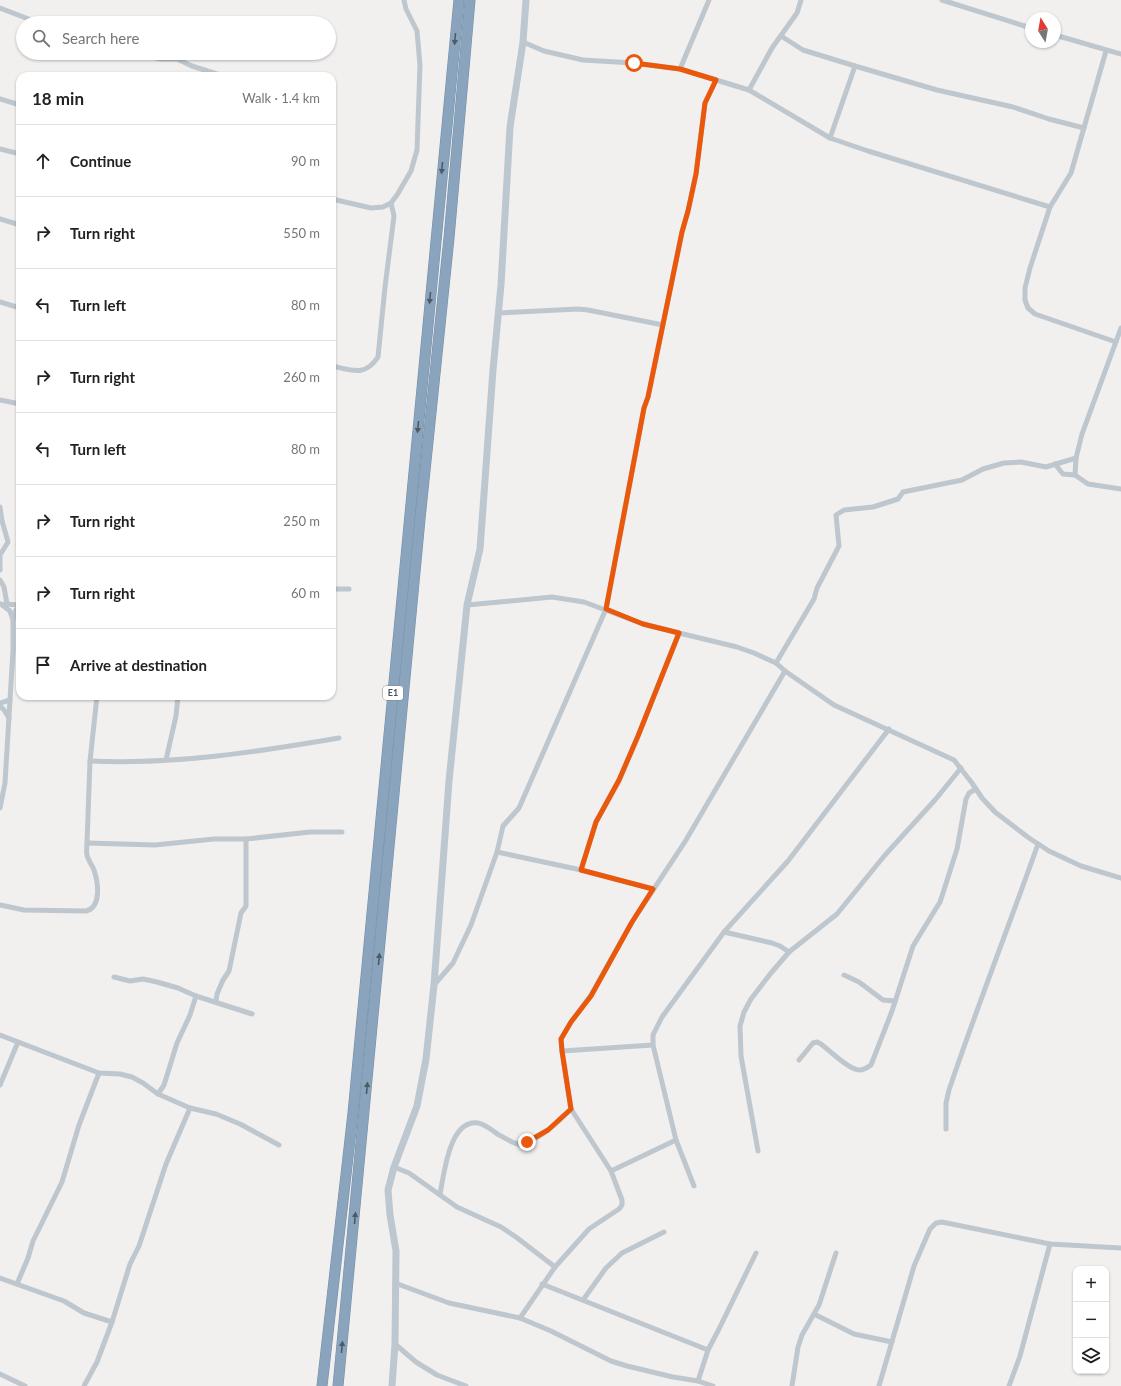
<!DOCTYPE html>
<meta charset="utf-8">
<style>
body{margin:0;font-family:Lato,sans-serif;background:#f6f6f6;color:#222}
.controls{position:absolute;right:12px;bottom:12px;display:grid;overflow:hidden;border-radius:8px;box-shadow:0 1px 3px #0004}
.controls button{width:36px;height:36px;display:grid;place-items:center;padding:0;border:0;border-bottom:1px solid #e0e0e0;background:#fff;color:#222;font:20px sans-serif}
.compass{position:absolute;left:1025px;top:12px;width:36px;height:36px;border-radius:50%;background:#fff;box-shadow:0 1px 3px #0004;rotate:349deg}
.stop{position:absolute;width:12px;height:12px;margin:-9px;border:3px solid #ea580c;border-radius:50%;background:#fff}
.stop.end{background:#ea580c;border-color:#fff;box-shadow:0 1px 4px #0008}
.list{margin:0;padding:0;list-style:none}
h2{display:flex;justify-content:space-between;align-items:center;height:52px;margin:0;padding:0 16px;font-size:17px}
h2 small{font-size:13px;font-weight:400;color:#767676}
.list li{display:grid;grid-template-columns:26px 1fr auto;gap:12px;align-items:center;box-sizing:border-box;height:72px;padding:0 16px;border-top:1px solid #e0e0e0}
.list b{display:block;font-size:15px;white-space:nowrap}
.list em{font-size:13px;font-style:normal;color:#767676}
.icon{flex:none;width:22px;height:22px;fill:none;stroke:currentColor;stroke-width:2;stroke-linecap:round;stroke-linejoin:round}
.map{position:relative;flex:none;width:1121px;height:1386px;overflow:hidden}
.search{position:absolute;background:#fff;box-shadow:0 1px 3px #0004;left:16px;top:16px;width:320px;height:44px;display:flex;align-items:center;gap:10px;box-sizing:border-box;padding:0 14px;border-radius:22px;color:#767676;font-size:15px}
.panel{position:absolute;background:#fff;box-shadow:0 1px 3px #0004;left:16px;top:72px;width:320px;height:628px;border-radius:12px}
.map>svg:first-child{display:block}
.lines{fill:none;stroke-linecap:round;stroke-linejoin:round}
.highway-casing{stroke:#748fa8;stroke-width:11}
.street{stroke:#bec7ce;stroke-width:5}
.secondary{stroke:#bcc7d0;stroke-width:7}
.highway{stroke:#89a4bc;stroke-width:10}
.oneway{fill:#4e5b66}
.route{stroke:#ea580c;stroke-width:5}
.labels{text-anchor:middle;stroke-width:3;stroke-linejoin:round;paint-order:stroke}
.shield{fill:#fff;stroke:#7f878d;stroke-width:1}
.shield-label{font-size:9px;font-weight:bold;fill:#48535c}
</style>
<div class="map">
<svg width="1121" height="1386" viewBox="0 0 1121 1386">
<rect width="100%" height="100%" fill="#f2efef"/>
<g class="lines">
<defs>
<g id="highway">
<polyline points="322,1386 353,1113 459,0"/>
<polyline points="338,1386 420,519 449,238 470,0"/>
</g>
</defs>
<use href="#highway" class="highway-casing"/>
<g class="street">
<polyline points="942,0 1031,28"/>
<polyline points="0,8 39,23"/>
<polyline points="1055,35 1121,54"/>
<polyline points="781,36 803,50 855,66 937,90 1013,107 1049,119 1084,128"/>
<polyline points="523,42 544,51 583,60 634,63 680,69 749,90 830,138 868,151 1050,207"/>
<polyline points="1106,51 1071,173 1050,207 1030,268 1025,288 1025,300 1028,308 1035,314 1116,342"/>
<polyline points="131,53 161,59 177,59 192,66 223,76"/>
<polyline points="680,69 709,0"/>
<polyline points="749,90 772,48 797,13 801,0"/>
<polyline points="0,99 20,105"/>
<polyline points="830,138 855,66"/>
<polyline points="0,149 20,154"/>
<polyline points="332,199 371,208 383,207 391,203 397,195 411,171 417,150 420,65 417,31 406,9 404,0"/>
<polyline points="0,219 20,225"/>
<polyline points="0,302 20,308"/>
<polyline points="498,313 578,309 588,310 663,325"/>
<polyline points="1121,328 1082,434 1076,458 1075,475 1088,484 1121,489"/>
<path d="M 332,366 C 352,370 365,377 378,357 L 385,287 L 394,216 L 391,203"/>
<polyline points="0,400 20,404"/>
<polyline points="1055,464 1063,474 1075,475"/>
<polyline points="0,507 2,521 8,542 0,555 0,570"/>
<polyline points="0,580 4,587 7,604"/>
<polyline points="332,589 349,589"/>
<polyline points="1,604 10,611 13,620"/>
<polyline points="5,604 20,605"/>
<polyline points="467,605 552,597 584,602 643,624 679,633 737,647 754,653 776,663 785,671 834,705 954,760 972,783 982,798 995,812 1029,838 1049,851 1081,866 1121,878"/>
<polyline points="776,663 814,599 817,588 839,546 836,515 844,510 873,507 898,499 903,492 962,480 983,469 1004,463 1021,462 1046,467 1076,458"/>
<polyline points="241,697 242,696"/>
<polyline points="0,703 10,700"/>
<polyline points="0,706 4,710 9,718"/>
<polyline points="166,760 176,716 178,696"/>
<path d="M 90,761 C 173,765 257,752 339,738"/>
<polyline points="0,808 5,783 13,650 13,620 16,610 20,605"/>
<polyline points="87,843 155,845 214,839 246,839 310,832 342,832"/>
<polyline points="497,852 581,870 653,889"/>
<polyline points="581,870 596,822 619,781 638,736 679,633"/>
<path d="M 0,905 L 24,910 L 86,911 C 102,907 98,882 94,870 C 92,865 88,860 87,855 C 86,851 87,847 87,843 L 90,761 L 97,696"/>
<polyline points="724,932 772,943 780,946 789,952"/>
<polyline points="844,975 859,982 883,1000 895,1001"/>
<polyline points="114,977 130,981 143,979 157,982 178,988 196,996 252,1014"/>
<polyline points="434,985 453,963 471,925 497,852 503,826 519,808 606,609 644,408 648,397 682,232 688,211 696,174 705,103 716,80"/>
<polyline points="216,1001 217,994 223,980 229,971 241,913 246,906 246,839"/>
<polyline points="0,1035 99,1073 120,1074 132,1077 143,1083 158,1094 190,1108 216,1114 240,1124 279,1145"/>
<polyline points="562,1051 653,1045"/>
<path d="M 799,1060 L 813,1043 L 817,1042 L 821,1044 C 829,1050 850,1071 860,1070 C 864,1070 868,1067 871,1065 L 892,1011 L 913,946 L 940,902 L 944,890 L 957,849 L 966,799 L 969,793 L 976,789"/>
<polyline points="0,1085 18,1042"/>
<polyline points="158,1094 164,1085 177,1043 190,1015 196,996"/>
<path d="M 946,1129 L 946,1103 L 949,1090 C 977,1007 1009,926 1038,844"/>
<polyline points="758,1151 741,1056 740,1026 744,1012 751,999 771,973 789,952 837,914 885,855 935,800 961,768"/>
<polyline points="394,1167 409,1173 457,1207 501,1227 516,1237 555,1267"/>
<polyline points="611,1171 676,1140"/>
<polyline points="694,1186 676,1140 653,1045 653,1035 662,1017 724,932 788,861 889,729"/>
<path d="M 440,1194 C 444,1175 449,1119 478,1123 C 485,1124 493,1131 499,1135 C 506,1138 514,1145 521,1144 C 539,1141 559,1121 571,1109"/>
<polyline points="0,1278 64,1301 84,1313 112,1322"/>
<polyline points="395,1283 449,1303 520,1318 551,1331 611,1361 627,1366 673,1377 698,1381 713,1386"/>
<polyline points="17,1284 28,1258 33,1241 62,1182 79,1125 99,1073"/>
<polyline points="542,1284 708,1350"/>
<polyline points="583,1300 606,1268 622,1253 664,1232"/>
<polyline points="814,1314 854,1334 892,1342"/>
<polyline points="520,1318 555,1267 589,1229 619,1209 622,1205 622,1200 611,1171 571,1109 562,1051 561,1039 571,1022 591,995 632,922 686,840 785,671"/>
<polyline points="395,1344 416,1362 437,1375 466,1386"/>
<polyline points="0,1374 25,1386"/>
<polyline points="698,1381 708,1350 719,1329 756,1253"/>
<polyline points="84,1386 97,1362 112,1322 130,1264 139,1246 166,1164 190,1108"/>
<polyline points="792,1386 798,1347 802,1335 819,1305 836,1253"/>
<polyline points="879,1386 914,1266 930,1229 936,1223 942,1222 1050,1244 1121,1248"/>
<polyline points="1009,1386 1020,1356 1050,1244"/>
</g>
<polyline class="secondary" points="392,1386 395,1344 396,1251 390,1215 388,1190 394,1167 417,1106 426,1059 434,985 449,781 467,605 480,549 493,370 501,285 510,127 523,42 526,0"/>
<use href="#highway" class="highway"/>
</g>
<defs><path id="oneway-solid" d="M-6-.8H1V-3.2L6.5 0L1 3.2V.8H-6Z"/></defs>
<g class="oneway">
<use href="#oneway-solid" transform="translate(455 39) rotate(95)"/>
<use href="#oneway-solid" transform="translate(442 168) rotate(95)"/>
<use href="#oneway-solid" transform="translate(430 298) rotate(95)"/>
<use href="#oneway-solid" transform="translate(418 427) rotate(95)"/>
<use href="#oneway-solid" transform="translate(379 959) rotate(-85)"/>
<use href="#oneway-solid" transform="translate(367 1088) rotate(-85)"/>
<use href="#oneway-solid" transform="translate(355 1218) rotate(-85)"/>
<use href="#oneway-solid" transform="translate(342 1347) rotate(-85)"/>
</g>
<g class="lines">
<polyline class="route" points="527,1142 548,1130 571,1109 562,1051 561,1039 571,1022 591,996 632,922 653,889 581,870 596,822 619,780 638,736 679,633 643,624 606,609 644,408 648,397 682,232 688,211 696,174 705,103 716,80 680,69 634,63"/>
</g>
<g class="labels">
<rect class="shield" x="383" y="686" width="20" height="14" rx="3"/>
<g class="shield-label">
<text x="393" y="696">E1</text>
</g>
</g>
</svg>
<div class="controls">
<button>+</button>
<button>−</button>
<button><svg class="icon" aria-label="layers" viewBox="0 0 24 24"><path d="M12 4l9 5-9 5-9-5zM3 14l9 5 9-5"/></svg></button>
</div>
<svg class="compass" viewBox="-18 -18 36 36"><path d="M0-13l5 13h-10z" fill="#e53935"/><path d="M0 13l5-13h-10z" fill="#767676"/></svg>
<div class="stop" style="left:634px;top:63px"></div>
<div class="stop end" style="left:527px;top:1142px"></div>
<div class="search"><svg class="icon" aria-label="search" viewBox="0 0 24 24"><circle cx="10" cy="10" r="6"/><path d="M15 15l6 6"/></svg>Search here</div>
<section class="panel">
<h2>18 min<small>Walk · 1.4 km</small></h2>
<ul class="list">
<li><svg class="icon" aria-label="ahead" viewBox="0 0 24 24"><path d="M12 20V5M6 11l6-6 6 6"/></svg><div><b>Continue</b></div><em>90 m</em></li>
<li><svg class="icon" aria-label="right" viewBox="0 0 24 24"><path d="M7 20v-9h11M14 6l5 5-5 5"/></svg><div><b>Turn right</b></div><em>550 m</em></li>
<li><svg class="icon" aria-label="left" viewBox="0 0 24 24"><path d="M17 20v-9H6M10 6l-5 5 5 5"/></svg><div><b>Turn left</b></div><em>80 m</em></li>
<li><svg class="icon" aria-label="right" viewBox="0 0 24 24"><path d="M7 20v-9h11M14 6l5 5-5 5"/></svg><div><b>Turn right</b></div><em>260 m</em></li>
<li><svg class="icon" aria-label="left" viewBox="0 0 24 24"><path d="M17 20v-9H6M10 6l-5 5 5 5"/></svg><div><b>Turn left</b></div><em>80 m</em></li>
<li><svg class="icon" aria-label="right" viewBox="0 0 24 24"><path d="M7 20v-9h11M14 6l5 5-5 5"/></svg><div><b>Turn right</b></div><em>250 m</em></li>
<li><svg class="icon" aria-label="right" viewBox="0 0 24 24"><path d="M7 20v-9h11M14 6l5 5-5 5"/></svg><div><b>Turn right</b></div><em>60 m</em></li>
<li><svg class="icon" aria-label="arrive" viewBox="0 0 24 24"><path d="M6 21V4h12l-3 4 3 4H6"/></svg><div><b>Arrive at destination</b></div></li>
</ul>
</section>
</div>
